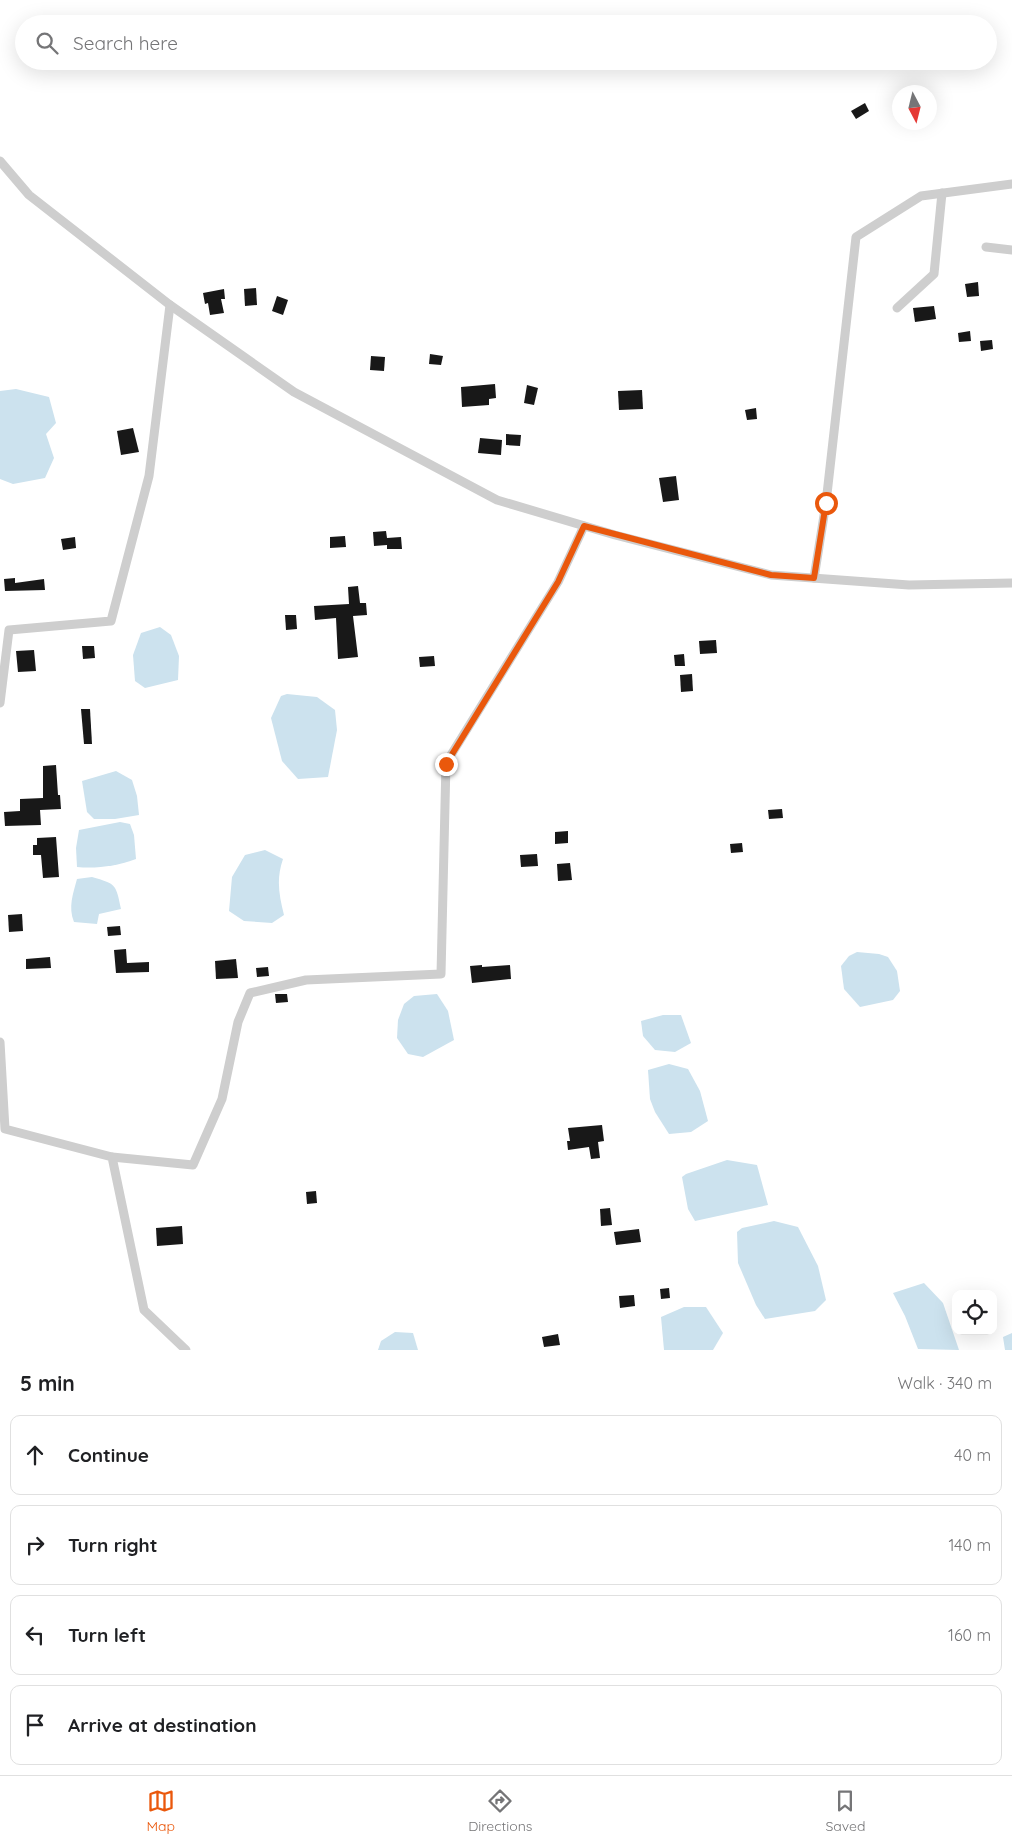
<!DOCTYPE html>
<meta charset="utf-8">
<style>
body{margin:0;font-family:Quicksand,sans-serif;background:#f2f2f2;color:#202124}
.controls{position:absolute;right:15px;bottom:15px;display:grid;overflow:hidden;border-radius:10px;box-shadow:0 5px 20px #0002}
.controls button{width:45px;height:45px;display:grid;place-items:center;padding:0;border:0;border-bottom:1px solid #e0e0e0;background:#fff;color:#202124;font:25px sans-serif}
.compass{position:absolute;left:892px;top:85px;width:45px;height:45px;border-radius:50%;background:#fff;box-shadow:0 5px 20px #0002;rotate:173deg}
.stop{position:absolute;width:15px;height:15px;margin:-11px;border:4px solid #ea580c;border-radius:50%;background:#fff}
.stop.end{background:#ea580c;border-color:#fff;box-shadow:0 1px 5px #0008}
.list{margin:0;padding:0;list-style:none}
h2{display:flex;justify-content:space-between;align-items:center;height:65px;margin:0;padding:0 20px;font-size:21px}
h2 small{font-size:16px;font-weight:400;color:#757577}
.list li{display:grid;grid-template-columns:32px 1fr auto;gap:15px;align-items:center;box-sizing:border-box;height:80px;margin:0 10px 10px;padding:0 10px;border:1px solid #e0e0e0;border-radius:10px}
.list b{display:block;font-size:19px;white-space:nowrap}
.list em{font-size:16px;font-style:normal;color:#757577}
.icon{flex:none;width:28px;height:28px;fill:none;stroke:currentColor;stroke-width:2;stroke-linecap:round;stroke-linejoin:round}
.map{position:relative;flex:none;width:1012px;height:1350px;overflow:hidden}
.search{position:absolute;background:#fff;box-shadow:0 5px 20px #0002;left:15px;right:15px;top:15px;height:55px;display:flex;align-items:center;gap:12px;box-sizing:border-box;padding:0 18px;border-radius:28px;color:#757577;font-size:19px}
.sheet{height:425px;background:#fff}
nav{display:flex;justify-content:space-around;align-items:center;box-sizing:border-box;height:70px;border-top:1px solid #e0e0e0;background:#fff;font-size:14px;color:#757577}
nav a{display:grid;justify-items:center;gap:2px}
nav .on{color:#ea580c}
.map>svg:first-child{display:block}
.water{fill:#cce2ee}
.building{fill:#181818}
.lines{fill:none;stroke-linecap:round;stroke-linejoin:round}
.street{stroke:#cecece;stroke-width:9}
.route{stroke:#ea580c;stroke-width:6}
</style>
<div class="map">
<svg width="1012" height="1350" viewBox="0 0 1012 1350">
<rect width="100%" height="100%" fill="#fff"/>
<g class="water">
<polygon points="16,389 49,397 56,423 46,434 54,458 45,478 13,484 0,479 0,391"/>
<polygon points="160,627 171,635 179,656 178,680 145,688 135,681 133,655 141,633"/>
<polygon points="287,694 317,697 335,710 337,730 328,777 298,779 282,761 271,718 281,696"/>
<polygon points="116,771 132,780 137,796 139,815 115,819 94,819 87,812 82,781"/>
<path d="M 120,822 L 130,824 L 134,835 L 136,859 C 117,866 96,869 77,867 L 76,848 L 79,830 Z"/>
<path d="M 265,850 L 283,859 C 276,879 279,895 284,915 L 272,923 L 244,921 L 229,911 L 232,877 L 245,855 Z"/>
<path d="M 92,877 C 116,884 116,884 121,909 L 99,914 L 97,924 L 74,922 C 68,907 73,894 77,879 Z"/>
<polygon points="857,952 879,954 888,957 897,971 900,991 893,1000 860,1007 844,989 841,966 849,956"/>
<polygon points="437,994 448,1011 454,1040 423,1057 408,1054 397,1038 398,1020 404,1004 414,996"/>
<polygon points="663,1015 681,1015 691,1043 675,1052 655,1050 643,1036 641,1021"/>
<polygon points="669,1064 688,1069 700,1091 708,1121 691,1132 669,1134 655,1112 650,1099 648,1070"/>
<polygon points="727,1160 757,1165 768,1205 695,1221 688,1209 682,1177 686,1174"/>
<polygon points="774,1221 798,1227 818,1266 826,1300 815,1311 765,1319 756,1305 738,1263 737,1232 742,1228"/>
<polygon points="924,1283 943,1303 959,1350 918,1349 905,1316 893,1293"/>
<polygon points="684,1307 706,1307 723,1333 713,1350 664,1350 661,1317"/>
<polygon points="395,1332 413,1333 418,1350 378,1350 381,1341"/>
<polygon points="1012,1333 1012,1350 1005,1350 1003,1337"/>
</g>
<g class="building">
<polygon points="865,103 869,111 856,119 851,111"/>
<polygon points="978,282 979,296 967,297 965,284"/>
<polygon points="256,288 257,305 245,306 244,289"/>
<polygon points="224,289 225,299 221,299 224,313 210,315 208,303 205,304 203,293"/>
<polygon points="277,296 288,300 283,315 272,311"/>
<polygon points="934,306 936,319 915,322 913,308"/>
<polygon points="970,331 971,341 959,342 958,333"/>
<polygon points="992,340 993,349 981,351 980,341"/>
<polygon points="430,354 443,356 441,365 429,364"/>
<polygon points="371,356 385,357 384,371 370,370"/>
<polygon points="495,384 496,398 489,399 489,405 462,407 461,387"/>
<polygon points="527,385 538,388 534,405 524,403"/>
<polygon points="642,390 643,409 619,410 618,391"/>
<polygon points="756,408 757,419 747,420 745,410"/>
<polygon points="133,428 139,452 121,455 117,431"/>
<polygon points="506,434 521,435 520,446 506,445"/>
<polygon points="480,438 502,440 501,455 478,453"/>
<polygon points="676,476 679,500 663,502 659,478"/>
<polygon points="386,531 387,538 401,537 402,549 387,549 387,545 374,546 373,532"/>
<polygon points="345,536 346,547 330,548 330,537"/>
<polygon points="75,537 76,548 63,550 61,539"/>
<polygon points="15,578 15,583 44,579 45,590 5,591 4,579"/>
<polygon points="358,586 360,603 366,603 367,615 353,616 358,657 338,659 336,618 315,620 314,606 349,604 348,587"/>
<polygon points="285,615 296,615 297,629 286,630"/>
<polygon points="716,640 717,653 700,654 699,641"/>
<polygon points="82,646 94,646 95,658 83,659"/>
<polygon points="34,650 36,671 18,672 16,651"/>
<polygon points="684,654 685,666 675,666 674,655"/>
<polygon points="434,656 435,666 420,667 419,657"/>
<polygon points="692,674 693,691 681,692 680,675"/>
<polygon points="81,709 90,709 92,744 84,744"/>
<polygon points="56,765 58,795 60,795 61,809 40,810 41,825 5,826 4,812 20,811 20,799 43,798 43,766"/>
<polygon points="782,809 783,818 769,819 768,810"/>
<polygon points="568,831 568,843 555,844 555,832"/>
<polygon points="56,837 59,877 43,878 41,855 33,855 33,845 37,845 37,838"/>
<polygon points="742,843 743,852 731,853 730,844"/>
<polygon points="537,854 538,866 521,867 520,855"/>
<polygon points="570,863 572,880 558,881 557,864"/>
<polygon points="22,914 23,931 9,932 8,915"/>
<polygon points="120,926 121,935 108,936 107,927"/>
<polygon points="126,949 127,963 149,962 149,972 116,973 114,950"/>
<polygon points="50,957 51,968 26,969 26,959"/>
<polygon points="236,959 238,978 216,979 215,961"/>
<polygon points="482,965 482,967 510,965 511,979 472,983 470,966"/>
<polygon points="268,967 269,976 257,977 256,968"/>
<polygon points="275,994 287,994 288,1002 276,1003"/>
<polygon points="602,1125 604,1141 598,1142 600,1158 591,1159 589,1147 568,1150 567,1141 570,1141 568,1128"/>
<polygon points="316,1191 317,1203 307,1204 306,1192"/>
<polygon points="610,1208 612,1225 601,1226 600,1209"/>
<polygon points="182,1226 183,1244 157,1246 156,1228"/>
<polygon points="639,1229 641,1242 616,1245 614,1232"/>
<polygon points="669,1288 670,1298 661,1299 660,1289"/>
<polygon points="634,1295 635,1306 620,1308 619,1296"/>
<polygon points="558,1334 560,1345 544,1347 542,1337"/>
</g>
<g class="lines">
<g class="street">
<polyline points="0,161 29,195 170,305 294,392 497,500 615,535 771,575 909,585 1012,583"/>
<polyline points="986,247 1012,250"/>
<polyline points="897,308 934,274 942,193"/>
<polyline points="814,578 826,503 856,237 921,196 1012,184"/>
<polyline points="0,703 9,630 111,621 149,476 170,305"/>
<polyline points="0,1042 5,1129 112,1157 144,1310 186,1350"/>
<polyline points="112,1157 193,1165 222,1099 238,1022 250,993 306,980 441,974 446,763 558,582 584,526"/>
</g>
</g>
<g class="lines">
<polyline class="route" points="446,764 558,582 584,526 771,575 814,578 826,503"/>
</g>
</svg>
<div class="controls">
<button><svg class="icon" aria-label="locate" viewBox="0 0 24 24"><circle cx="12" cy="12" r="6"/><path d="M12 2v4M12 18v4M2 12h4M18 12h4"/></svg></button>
</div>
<svg class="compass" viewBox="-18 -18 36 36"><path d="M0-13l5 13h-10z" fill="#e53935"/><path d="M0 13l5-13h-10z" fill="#757577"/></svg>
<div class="stop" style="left:826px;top:503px"></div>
<div class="stop end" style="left:446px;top:764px"></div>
<div class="search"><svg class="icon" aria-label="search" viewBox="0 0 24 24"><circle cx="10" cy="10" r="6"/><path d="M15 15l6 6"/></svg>Search here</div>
</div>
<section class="sheet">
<h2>5 min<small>Walk · 340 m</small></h2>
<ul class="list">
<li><svg class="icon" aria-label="ahead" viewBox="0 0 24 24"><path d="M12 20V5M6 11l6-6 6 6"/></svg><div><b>Continue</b></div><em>40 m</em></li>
<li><svg class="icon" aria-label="right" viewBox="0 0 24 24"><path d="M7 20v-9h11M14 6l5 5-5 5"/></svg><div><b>Turn right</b></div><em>140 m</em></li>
<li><svg class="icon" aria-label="left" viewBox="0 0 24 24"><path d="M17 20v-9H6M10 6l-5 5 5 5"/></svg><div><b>Turn left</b></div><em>160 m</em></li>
<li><svg class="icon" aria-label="arrive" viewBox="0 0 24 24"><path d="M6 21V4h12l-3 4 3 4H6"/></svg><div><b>Arrive at destination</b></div></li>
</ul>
</section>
<nav>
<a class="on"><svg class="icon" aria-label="map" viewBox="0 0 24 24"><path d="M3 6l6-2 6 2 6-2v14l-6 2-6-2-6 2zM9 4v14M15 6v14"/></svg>Map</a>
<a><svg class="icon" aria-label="directions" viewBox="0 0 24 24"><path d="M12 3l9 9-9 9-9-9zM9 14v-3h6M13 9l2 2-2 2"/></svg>Directions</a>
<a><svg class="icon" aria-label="saved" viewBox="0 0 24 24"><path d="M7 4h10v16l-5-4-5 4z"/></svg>Saved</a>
</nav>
